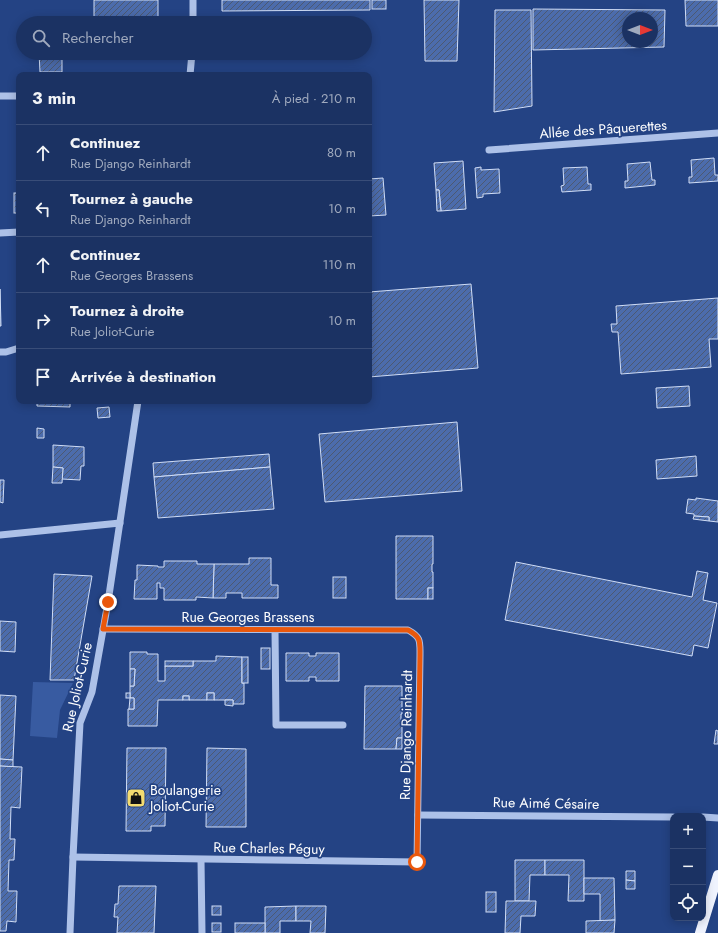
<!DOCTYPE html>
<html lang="fr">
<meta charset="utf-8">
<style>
body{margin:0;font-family:Jost,sans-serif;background:#243a69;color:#f1f3f6}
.controls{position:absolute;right:12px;bottom:12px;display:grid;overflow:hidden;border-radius:8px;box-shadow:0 2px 10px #0003}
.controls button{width:36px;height:36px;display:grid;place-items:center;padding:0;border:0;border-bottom:1px solid #394d78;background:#1b3263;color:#f1f3f6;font:20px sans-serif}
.compass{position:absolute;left:622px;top:12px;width:36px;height:36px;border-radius:50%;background:#1b3263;box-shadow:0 2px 10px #0003;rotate:90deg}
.stop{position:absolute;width:12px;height:12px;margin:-9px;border:3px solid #ea580c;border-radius:50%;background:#fff}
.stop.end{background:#ea580c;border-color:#fff;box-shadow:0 1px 4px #0008}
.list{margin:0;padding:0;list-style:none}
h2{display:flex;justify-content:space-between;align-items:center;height:52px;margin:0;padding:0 16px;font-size:17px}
h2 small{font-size:13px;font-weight:400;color:#a0aabe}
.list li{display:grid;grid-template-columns:26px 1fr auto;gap:12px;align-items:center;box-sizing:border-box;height:56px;padding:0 16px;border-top:1px solid #394d78}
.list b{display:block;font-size:15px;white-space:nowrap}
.list p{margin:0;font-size:13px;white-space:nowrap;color:#a0aabe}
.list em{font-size:13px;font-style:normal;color:#a0aabe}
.icon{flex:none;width:22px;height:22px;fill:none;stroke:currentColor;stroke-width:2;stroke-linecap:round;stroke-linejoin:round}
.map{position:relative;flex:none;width:718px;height:933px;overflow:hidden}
.search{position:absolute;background:#1b3263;box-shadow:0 2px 10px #0003;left:16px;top:16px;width:356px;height:44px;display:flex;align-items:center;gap:10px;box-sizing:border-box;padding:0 14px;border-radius:22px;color:#a0aabe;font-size:15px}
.panel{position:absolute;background:#1b3263;box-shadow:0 2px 10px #0003;left:16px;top:72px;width:356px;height:332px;border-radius:8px}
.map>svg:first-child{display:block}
.green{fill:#385ba1}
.building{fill:url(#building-hatch);stroke:#d0ddf6;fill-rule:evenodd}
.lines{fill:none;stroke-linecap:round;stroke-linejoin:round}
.minor{stroke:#adc1e8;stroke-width:7}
.major{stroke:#eff3fe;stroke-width:10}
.route{stroke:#ea580c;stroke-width:5}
.labels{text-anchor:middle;stroke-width:3.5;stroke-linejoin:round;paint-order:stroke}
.street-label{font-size:14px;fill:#fff;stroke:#244384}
.poi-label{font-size:14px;fill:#fff;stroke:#244384;text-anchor:start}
</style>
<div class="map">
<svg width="718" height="933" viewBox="0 0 718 933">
<defs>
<pattern id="building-hatch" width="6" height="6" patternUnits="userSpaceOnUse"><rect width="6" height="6" fill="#4c6cac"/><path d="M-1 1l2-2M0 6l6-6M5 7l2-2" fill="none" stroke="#4c5972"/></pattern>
</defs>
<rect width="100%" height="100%" fill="#244384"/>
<polygon class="green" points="33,682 73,683 60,710 57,738 30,736"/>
<g class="building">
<rect x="94" y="0" width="64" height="23"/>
<polygon points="222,0 370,0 370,10 222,11"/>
<rect x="372" y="0" width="14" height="9"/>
<polygon points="424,0 459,0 457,61 425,61"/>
<polygon points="685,0 718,0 718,26 686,26"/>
<path d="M 533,9 L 665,10 L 664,47 L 533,50 ZM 628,18 L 652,18 L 652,42 L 628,42 Z"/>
<polygon points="495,10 531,10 532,106 494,112"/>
<polygon points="29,53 39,53 40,56 29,56"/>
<polygon points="39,53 62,53 62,72 40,72"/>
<polygon points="714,158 715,175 718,175 718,181 689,183 689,177 692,177 691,160"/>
<polygon points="463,161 466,209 441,211 439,190 436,190 434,163"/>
<polygon points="650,162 652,180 655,180 655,185 625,188 625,181 628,181 627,164"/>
<polygon points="481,167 481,170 499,169 500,193 483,194 483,197 477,198 475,168"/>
<polygon points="587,167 588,184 591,184 591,190 562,192 561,186 564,185 563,168"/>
<polygon points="383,178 386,215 369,216 369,179"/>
<polygon points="436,190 439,190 441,211 437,211"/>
<rect x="14" y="193" width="5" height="20"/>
<polygon points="471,284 478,368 369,377 369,292"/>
<polygon points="0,289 1,326 0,326"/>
<polygon points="718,298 718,339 709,339 711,367 621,374 618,332 612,332 611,324 617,324 616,306"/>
<polygon points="689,386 690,406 657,408 656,388"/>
<polygon points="37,401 70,401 70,407 37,406"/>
<polygon points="109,407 110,417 98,418 97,408"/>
<polygon points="457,422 462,491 325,502 319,434"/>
<polygon points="37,428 44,429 44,438 37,438"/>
<polygon points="53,445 84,447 84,466 81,466 80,480 62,479 63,468 53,467"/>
<polygon points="269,454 270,467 154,477 153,463"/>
<polygon points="696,456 697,476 657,479 656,460"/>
<polygon points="53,467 63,468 62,483 52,483"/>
<polygon points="270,467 274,509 158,518 154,477"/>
<polygon points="0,480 4,480 3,503 0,502"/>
<polygon points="696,498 718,501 718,522 709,521 709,517 694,516 694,514 686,513 688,499 696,500"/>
<polygon points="694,516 709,517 709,521 693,519"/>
<polygon points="396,536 433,536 433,564 432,564 432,572 433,572 433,588 428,588 428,599 396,599"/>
<polygon points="249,558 271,558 271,585 278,585 278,598 242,598 242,593 226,593 226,598 213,598 214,564 249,564"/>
<polygon points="164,561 197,561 197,564 214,564 213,598 196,597 196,600 164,600 164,588 160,588 160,583 157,583 157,599 134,599 135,580 137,580 137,565 158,566 158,567 164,567"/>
<polygon points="516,562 692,597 697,571 708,573 703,600 717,603 708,648 694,645 692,656 505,620"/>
<polygon points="54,574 92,576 74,680 50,680"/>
<rect x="333" y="577" width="13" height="21"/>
<rect x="428" y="588" width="5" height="11"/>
<polygon points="0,621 16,622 15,652 0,651"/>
<rect x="261" y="648" width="9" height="21"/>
<polygon points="130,652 147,652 147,654 158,654 158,681 165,681 165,666 193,666 193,661 216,661 216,656 242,657 242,683 244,683 244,704 233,704 233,700 214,700 214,693 207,693 207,700 189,700 189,696 183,696 183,700 158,700 157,726 128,726 128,709 134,709 134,698 130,698 130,686 134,686 135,669 130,669"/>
<polygon points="286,653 309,653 309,656 316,656 316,653 339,653 339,681 316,681 316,677 309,677 309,681 286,681"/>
<rect x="242" y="657" width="6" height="26"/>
<rect x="165" y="661" width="28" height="5"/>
<polygon points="130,669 135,669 134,686 130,686"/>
<polygon points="365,686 402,686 402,714 401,714 401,722 402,722 402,738 397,738 396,749 364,749"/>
<rect x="126" y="693" width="4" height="5"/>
<rect x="207" y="693" width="7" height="7"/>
<polygon points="0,695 16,696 13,760 0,759"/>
<rect x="183" y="696" width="6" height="4"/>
<polygon points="130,698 134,698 134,709 129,709"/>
<polygon points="225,700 233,700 233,706 225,705"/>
<polygon points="716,730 718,731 718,744 714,744"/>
<polygon points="397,738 402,738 402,749 396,749"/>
<polygon points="127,748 166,748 165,826 151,826 151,831 126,831"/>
<polygon points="207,748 246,749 246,827 206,827"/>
<polygon points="0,759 13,760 13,767 0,766"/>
<polygon points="0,766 22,767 20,808 11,807 10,839 15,839 14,860 9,860 8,891 17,891 16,922 7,921 6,931 0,931"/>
<polygon points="515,860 545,860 545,875 530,875 529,901 515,901"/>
<polygon points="545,860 584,860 584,901 568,901 569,875 545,875"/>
<polygon points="626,871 635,871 635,881 626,880"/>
<polygon points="584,878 614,878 615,920 600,921 600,894 584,894"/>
<polygon points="626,880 635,881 635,889 626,889"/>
<polygon points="119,886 156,886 154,933 117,933 118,917 114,917 115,904 118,904"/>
<rect x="486" y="892" width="10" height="20"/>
<polygon points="506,901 536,901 535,916 521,916 520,933 505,933"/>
<rect x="212" y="906" width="9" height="9"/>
<polygon points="296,906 296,921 280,921 280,933 265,933 265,907"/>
<polygon points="296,906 326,906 325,933 310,933 311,921 296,921"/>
<polygon points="615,920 614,933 586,933 586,921"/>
<rect x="212" y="923" width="9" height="9"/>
<rect x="235" y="923" width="30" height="10"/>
</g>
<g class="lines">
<g class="minor">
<polyline points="193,0 193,23"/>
<polyline points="190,75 192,53"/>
<polyline points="0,96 19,96"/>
<polyline points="489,150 718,133"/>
<polyline points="0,233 19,232"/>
<polyline points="0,352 6,352 19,348"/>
<polyline points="0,535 120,523"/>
<polyline points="275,630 276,725 343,725"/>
<polyline points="418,815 673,817"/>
<polyline points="703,817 718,818"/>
<path d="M 73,857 L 417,862 L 420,655 C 420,641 421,637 408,630 L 103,629"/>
<polyline points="201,860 202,933"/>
<polyline points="70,933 73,857 80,723 92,692 108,602 138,401"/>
</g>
<polyline class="major" points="700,933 718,875"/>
</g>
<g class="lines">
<path class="route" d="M 108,602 L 103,629 L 408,630 C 421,637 420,641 420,655 L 417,862"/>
</g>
<defs>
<symbol id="shop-square" viewBox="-11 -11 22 22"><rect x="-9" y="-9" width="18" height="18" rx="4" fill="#f3db70" stroke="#244384"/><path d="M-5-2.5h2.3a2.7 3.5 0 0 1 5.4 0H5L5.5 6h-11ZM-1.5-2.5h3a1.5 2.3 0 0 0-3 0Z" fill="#111"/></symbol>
</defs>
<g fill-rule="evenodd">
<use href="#shop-square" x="125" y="787" width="22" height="22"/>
</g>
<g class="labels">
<g class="street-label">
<text transform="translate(603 129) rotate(-4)" y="5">Allée des Pâquerettes</text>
<text x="248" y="622">Rue Georges Brassens</text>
<text transform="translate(77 687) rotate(-77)" y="5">Rue Joliot-Curie</text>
<text transform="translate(406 735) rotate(-89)" y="5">Rue Django Reinhardt</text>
<text transform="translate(546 803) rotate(1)" y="5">Rue Aimé Césaire</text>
<text transform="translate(269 848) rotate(1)" y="5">Rue Charles Péguy</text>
</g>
<g class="poi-label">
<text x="150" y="795">Boulangerie<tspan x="150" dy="16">Joliot-Curie</tspan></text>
</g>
</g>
</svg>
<div class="controls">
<button>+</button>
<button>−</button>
<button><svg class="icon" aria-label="locate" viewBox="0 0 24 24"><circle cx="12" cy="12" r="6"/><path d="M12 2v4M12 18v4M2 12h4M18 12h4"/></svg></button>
</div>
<svg class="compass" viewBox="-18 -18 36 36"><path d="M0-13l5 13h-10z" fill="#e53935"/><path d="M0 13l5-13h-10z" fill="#a0aabe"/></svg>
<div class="stop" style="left:417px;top:862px"></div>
<div class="stop end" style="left:108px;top:602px"></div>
<div class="search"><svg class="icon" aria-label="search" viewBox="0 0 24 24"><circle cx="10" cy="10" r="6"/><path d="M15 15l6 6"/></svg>Rechercher</div>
<section class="panel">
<h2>3 min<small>À pied · 210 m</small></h2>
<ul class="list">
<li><svg class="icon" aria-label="ahead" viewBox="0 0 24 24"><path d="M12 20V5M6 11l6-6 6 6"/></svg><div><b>Continuez</b><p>Rue Django Reinhardt</p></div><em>80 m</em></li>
<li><svg class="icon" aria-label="left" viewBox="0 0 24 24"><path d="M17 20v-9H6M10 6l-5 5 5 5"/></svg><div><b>Tournez à gauche</b><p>Rue Django Reinhardt</p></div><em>10 m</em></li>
<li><svg class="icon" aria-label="ahead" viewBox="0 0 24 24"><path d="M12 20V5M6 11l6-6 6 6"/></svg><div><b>Continuez</b><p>Rue Georges Brassens</p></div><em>110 m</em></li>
<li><svg class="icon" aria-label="right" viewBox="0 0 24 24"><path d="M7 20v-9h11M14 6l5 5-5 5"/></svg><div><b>Tournez à droite</b><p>Rue Joliot-Curie</p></div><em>10 m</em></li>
<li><svg class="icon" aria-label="arrive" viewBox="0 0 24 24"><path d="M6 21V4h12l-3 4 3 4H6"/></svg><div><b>Arrivée à destination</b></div></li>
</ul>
</section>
</div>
